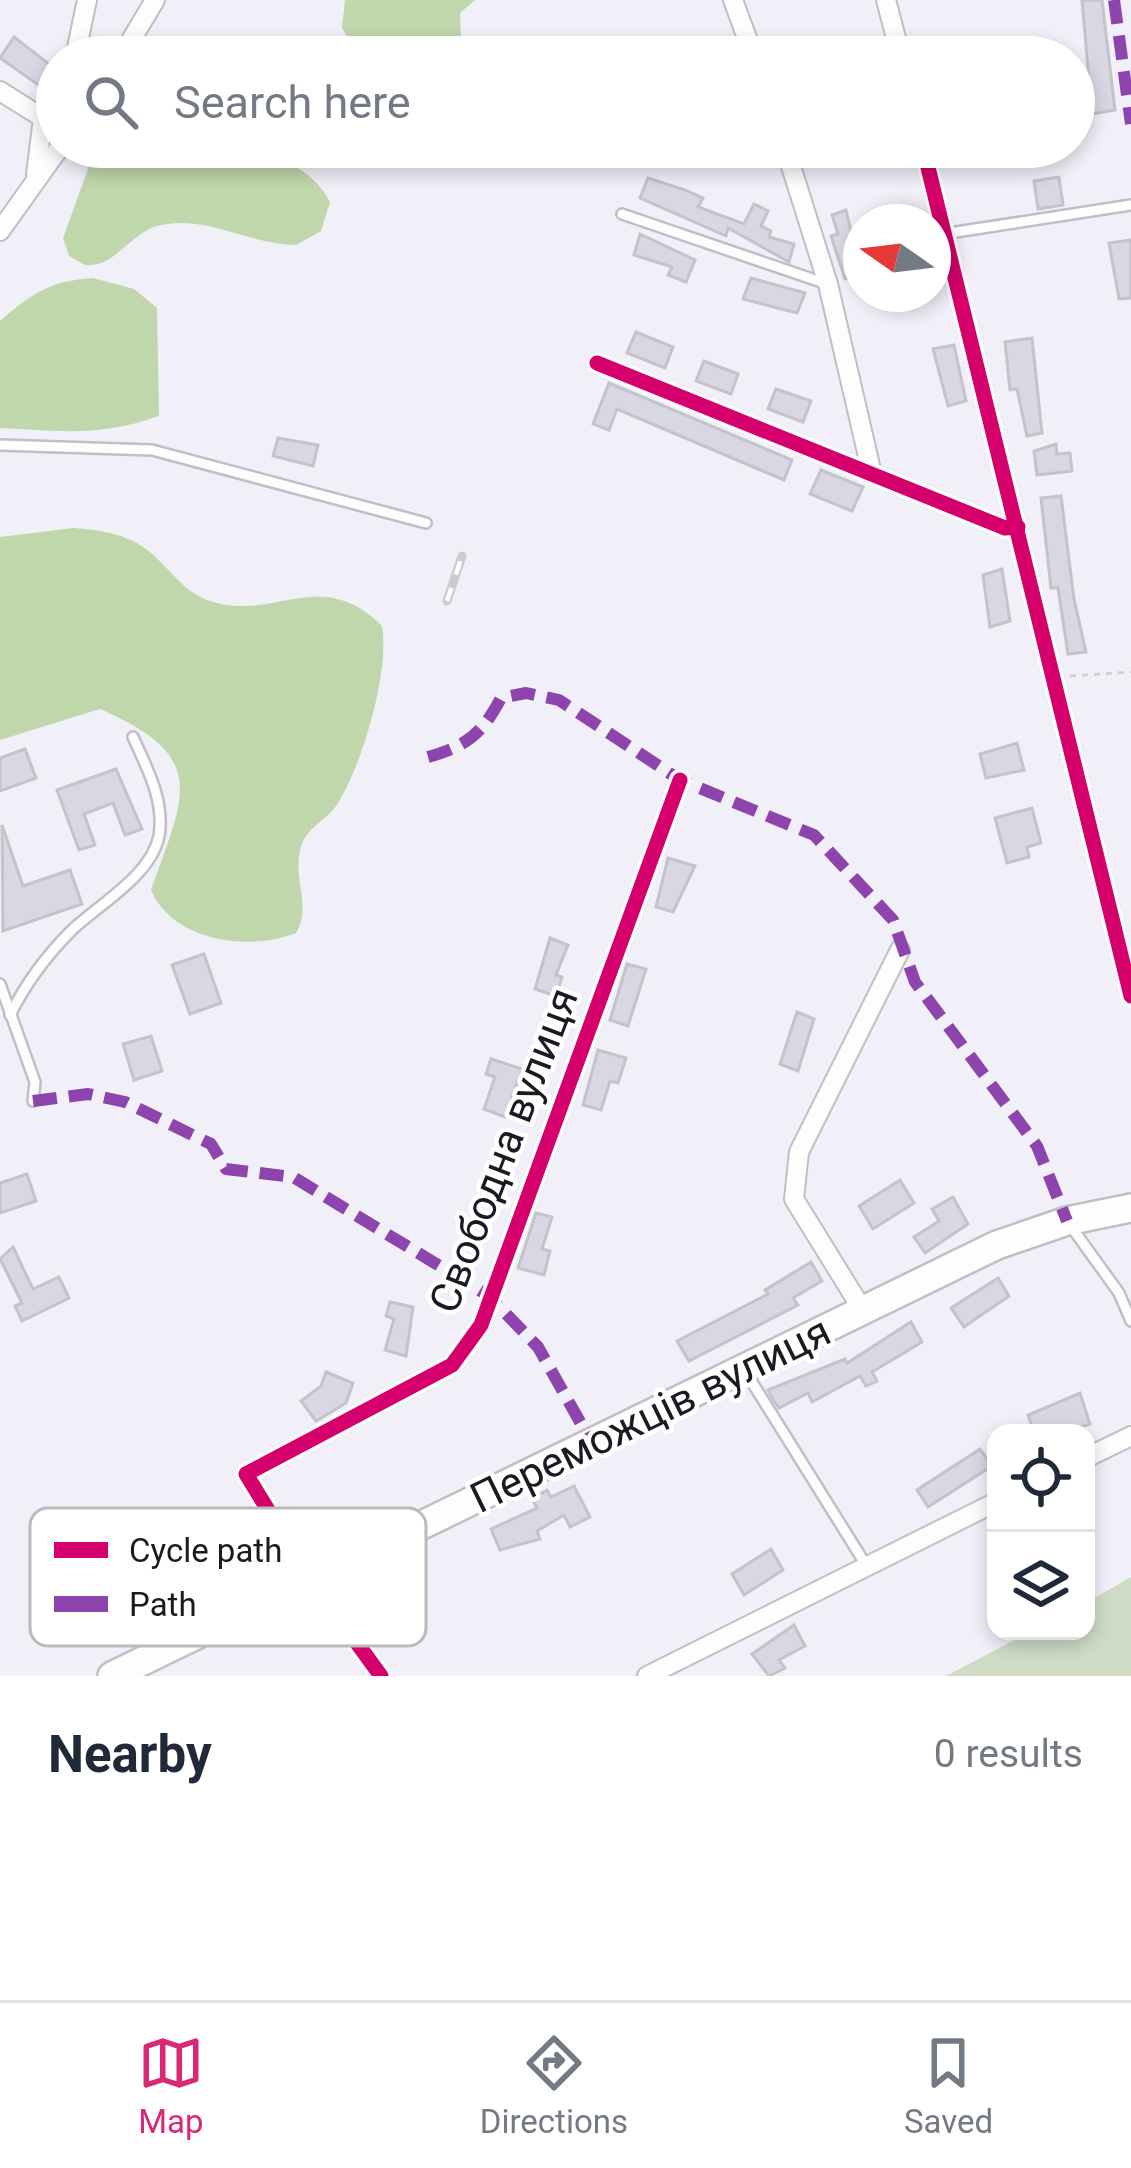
<!DOCTYPE html>
<meta charset="utf-8">
<style>
body{margin:0;font-family:Roboto,sans-serif;background:#f6f6f7;color:#1f2937}
.controls{position:absolute;right:36px;bottom:36px;display:grid;overflow:hidden;border-radius:24px;box-shadow:0 6px 18px #0003}
.controls button{width:108px;height:108px;display:grid;place-items:center;padding:0;border:0;border-bottom:3px solid #e0e1e3;background:#fff;color:#1f2937;font:60px sans-serif}
.compass{position:absolute;left:843px;top:204px;width:108px;height:108px;border-radius:50%;background:#fff;box-shadow:0 6px 18px #0003;rotate:284deg}
.list{margin:0;padding:0;list-style:none}
h2{display:flex;justify-content:space-between;align-items:center;height:156px;margin:0;padding:0 48px;font-size:51px}
h2 small{font-size:39px;font-weight:400;color:#747a83}
.icon{flex:none;width:66px;height:66px;fill:none;stroke:currentColor;stroke-width:2;stroke-linecap:round;stroke-linejoin:round}
.map{position:relative;flex:none;width:1131px;height:1676px;overflow:hidden}
.search{position:absolute;background:#fff;box-shadow:0 6px 18px #0003;left:36px;right:36px;top:36px;height:132px;display:flex;align-items:center;gap:30px;box-sizing:border-box;padding:0 42px;border-radius:66px;color:#747a83;font-size:45px}
.sheet{height:324px;background:#fff}
nav{display:flex;justify-content:space-around;align-items:center;box-sizing:border-box;height:168px;border-top:3px solid #e0e1e3;background:#fff;font-size:33px;color:#747a83}
nav a{display:grid;justify-items:center;gap:6px}
nav .on{color:#db2777}
.map>svg:first-child{display:block}
.green{fill:#cfdcc5}
.forest{fill:#c0d6ab}
.building{fill:#d9d7e4;stroke:#c4c3ca;stroke-width:3}
.lines{fill:none;stroke-linecap:round;stroke-linejoin:round}
.service-casing{stroke:#c0bfc6;stroke-width:14}
.minor-casing{stroke:#c0bfc6;stroke-width:22}
.secondary-casing{stroke:#c0bfc6;stroke-width:32}
.path{stroke:#d1d1d4;stroke-width:3;stroke-dasharray:6 6;stroke-linecap:butt}
.service{stroke:#fdfdfe;stroke-width:9}
.minor{stroke:#fdfdfe;stroke-width:18}
.secondary{stroke:#fdfdfe;stroke-width:27}
.rail-casing{stroke:#cccbce;stroke-width:9}
.rail{stroke:#fff;stroke-width:4.5;stroke-dasharray:14;stroke-linecap:butt}
.quiet{stroke:#8e44ad;stroke-width:12;stroke-dasharray:24 12;stroke-linecap:butt}
.cycleway-casing{stroke:#fff;stroke-width:22}
.cycleway{stroke:#d6006c;stroke-width:15}
.labels{text-anchor:middle;stroke-width:9;stroke-linejoin:round;paint-order:stroke}
.street-label{font-size:42px;fill:#1b1a20;stroke:#fff}
.key{fill:#fff;stroke:#bbbabc;stroke-width:3}
.key-label{font-size:33px;fill:#1b1a20}
</style>
<div class="map">
<svg width="1131" height="1676" viewBox="0 0 1131 1676">
<rect width="100%" height="100%" fill="#f1f0f9"/>
<polygon class="green" points="1131,1577 1131,1676 946,1676 1032,1631 1086,1631 1086,1603"/>
<g class="forest">
<polygon points="345,0 475,0 460,13 461,40 450,57 361,57 342,28"/>
<path d="M 96,147 C 166,147 293,129 330,202 L 321,231 L 296,245 C 250,245 204,213 157,226 C 129,234 115,268 85,265 L 69,256 L 63,238 Z"/>
<path d="M 93,278 L 134,289 L 157,308 L 159,416 C 99,437 61,431 0,428 L 0,321 C 32,293 50,281 93,278 Z"/>
<path d="M 73,528 C 101,530 129,534 151,553 C 170,569 182,590 207,600 C 273,624 320,564 382,626 C 390,671 362,765 338,803 C 328,820 309,825 302,844 C 290,874 313,906 296,933 C 249,952 172,941 151,890 C 185,794 210,757 100,709 L 0,740 L 0,537 Z"/>
</g>
<g class="building">
<polygon points="1082,0 1102,0 1115,110 1092,114"/>
<polygon points="14,37 54,68 40,86 0,58"/>
<polygon points="1059,177 1063,205 1038,209 1034,181"/>
<polygon points="648,178 685,190 703,198 698,207 744,224 754,204 768,211 761,226 771,231 769,237 794,244 789,262 728,228 726,236 640,198"/>
<polygon points="846,210 861,275 845,279 831,236 838,234 832,215"/>
<polygon points="640,234 695,260 686,282 668,275 672,267 634,255"/>
<polygon points="1131,240 1131,298 1119,299 1109,243"/>
<polygon points="751,278 805,293 797,313 743,299"/>
<polygon points="636,332 673,347 665,368 627,353"/>
<polygon points="1032,338 1042,433 1027,436 1017,389 1010,390 1005,342"/>
<polygon points="954,345 966,401 948,406 933,349"/>
<polygon points="704,361 738,374 731,394 696,381"/>
<polygon points="609,383 792,460 784,480 617,409 609,430 593,424"/>
<polygon points="776,389 811,401 803,422 768,409"/>
<polygon points="278,438 318,445 313,466 273,456"/>
<polygon points="1056,444 1057,454 1070,453 1072,471 1037,475 1034,451"/>
<polygon points="821,470 863,487 852,511 810,494"/>
<polygon points="1061,496 1074,599 1086,652 1068,654 1058,588 1051,588 1041,498"/>
<polygon points="1002,569 1010,621 990,627 983,575"/>
<polygon points="1017,743 1024,770 986,778 980,754"/>
<polygon points="25,749 36,778 0,791 0,758"/>
<polygon points="116,769 142,829 125,835 113,803 84,814 95,845 79,850 57,790"/>
<polygon points="1032,808 1041,843 1027,847 1029,857 1007,863 995,818"/>
<polygon points="2,825 23,886 70,870 82,904 3,931"/>
<polygon points="668,858 695,866 673,912 656,907"/>
<polygon points="550,938 568,945 556,975 562,977 556,996 535,989"/>
<polygon points="204,954 221,1003 190,1014 172,965"/>
<polygon points="627,964 646,969 628,1026 610,1020"/>
<polygon points="797,1012 814,1019 798,1071 780,1064"/>
<polygon points="151,1036 162,1071 134,1080 123,1044"/>
<polygon points="598,1050 626,1058 618,1083 610,1081 601,1110 583,1105"/>
<polygon points="491,1059 522,1069 505,1117 484,1109 495,1077 486,1074"/>
<polygon points="27,1174 36,1201 0,1213 0,1183"/>
<polygon points="900,1180 914,1203 873,1229 859,1206"/>
<polygon points="953,1197 968,1224 925,1253 914,1237 939,1221 932,1209"/>
<polygon points="536,1213 552,1217 542,1249 550,1251 544,1275 518,1268"/>
<polygon points="13,1247 33,1289 59,1277 69,1298 22,1321 15,1306 22,1303 0,1259"/>
<polygon points="811,1262 822,1281 793,1298 798,1305 689,1361 677,1341 768,1294 765,1290"/>
<polygon points="998,1278 1009,1296 964,1327 951,1308"/>
<polygon points="390,1302 413,1307 406,1356 385,1350 394,1319 386,1316"/>
<polygon points="911,1322 922,1342 872,1372 877,1381 866,1386 860,1376 812,1402 808,1393 779,1408 772,1398 768,1390 845,1359 847,1363"/>
<polygon points="326,1372 353,1383 346,1403 316,1421 301,1401 321,1386"/>
<polygon points="1080,1393 1090,1424 1063,1433 1034,1433 1028,1415"/>
<polygon points="980,1449 992,1466 928,1507 917,1490"/>
<polygon points="574,1486 590,1517 570,1527 564,1515 537,1531 540,1539 500,1550 491,1529 537,1508 532,1499 547,1490 551,1497"/>
<polygon points="771,1549 783,1570 744,1595 732,1574"/>
<polygon points="794,1625 805,1646 779,1660 785,1668 769,1676 752,1654"/>
</g>
<g class="lines">
<defs>
<g id="service">
<polyline points="880,147 926,163"/>
<polyline points="622,214 827,284"/>
<polyline points="943,234 1131,205"/>
<polyline points="0,445 152,450 426,523"/>
<polyline points="0,984 35,1082 33,1101"/>
<path d="M 10,1015 C 26,983 46,956 71,931 C 99,904 151,876 159,836 C 165,801 147,768 133,737"/>
<polyline points="1070,1225 1119,1293 1131,1321"/>
<polyline points="745,1371 866,1565"/>
</g>
<g id="minor">
<polyline points="733,0 754,57"/>
<polyline points="886,0 901,57"/>
<polyline points="75,57 87,0"/>
<polyline points="121,57 155,0"/>
<polyline points="0,91 43,118 36,174"/>
<polyline points="785,147 828,284 872,474"/>
<polyline points="923,147 1131,996"/>
<polyline points="0,231 60,147"/>
<polyline points="597,363 1005,528 1018,527"/>
<polyline points="862,1309 794,1199 799,1152 900,950"/>
<polyline points="1086,1458 1131,1436"/>
<polyline points="381,1676 311,1580 246,1474 452,1365 481,1325 680,780"/>
<polyline points="647,1676 996,1502"/>
</g>
<polyline id="secondary" points="112,1676 997,1245 1067,1221 1131,1208"/>
</defs>
<use href="#service" class="service-casing"/>
<use href="#minor" class="minor-casing"/>
<use href="#secondary" class="secondary-casing"/>
<polyline class="path" points="1070,676 1131,672"/>
<use href="#service" class="service"/>
<use href="#minor" class="minor"/>
<use href="#secondary" class="secondary"/>
<defs>
<polyline id="rail" points="447,601 462,556"/>
</defs>
<use href="#rail" class="rail-casing"/>
<use href="#rail" class="rail"/>
<g class="quiet">
<polyline points="1114,0 1131,124"/>
<path d="M 428,757 C 467,746 482,734 501,698 L 526,693 L 559,700 L 680,780 L 814,835 L 893,920 L 915,982 L 1037,1146 L 1067,1221"/>
<polyline points="33,1101 88,1094 125,1102 211,1144 226,1169 293,1177 489,1296 538,1347 593,1445"/>
</g>
<defs>
<g id="cycleway">
<polyline points="923,147 1131,996"/>
<polyline points="597,363 1005,528 1018,527"/>
<polyline points="381,1676 311,1580 246,1474 452,1365 481,1325 680,780"/>
</g>
</defs>
<use href="#cycleway" class="cycleway-casing"/>
<use href="#cycleway" class="cycleway"/>
</g>
<g class="labels">
<g class="street-label">
<text transform="translate(503 1150) rotate(-69)" y="15">Свободна вулиця</text>
<text transform="translate(650 1414) rotate(-26)" y="15">Переможців вулиця</text>
</g>
</g>
<rect x="30" y="1508" width="396" height="138" rx="18" class="key"/>
<rect x="54" y="1542" width="54" height="16" fill="#d6006c"/>
<rect x="54" y="1596" width="54" height="16" fill="#8e44ad"/>
<g class="key-label">
<text x="129" y="1562">Cycle path</text>
<text x="129" y="1616">Path</text>
</g>
</svg>
<div class="controls">
<button><svg class="icon" aria-label="locate" viewBox="0 0 24 24"><circle cx="12" cy="12" r="6"/><path d="M12 2v4M12 18v4M2 12h4M18 12h4"/></svg></button>
<button><svg class="icon" aria-label="layers" viewBox="0 0 24 24"><path d="M12 4l9 5-9 5-9-5zM3 14l9 5 9-5"/></svg></button>
</div>
<svg class="compass" viewBox="-18 -18 36 36"><path d="M0-13l5 13h-10z" fill="#e53935"/><path d="M0 13l5-13h-10z" fill="#747a83"/></svg>
<div class="search"><svg class="icon" aria-label="search" viewBox="0 0 24 24"><circle cx="10" cy="10" r="6"/><path d="M15 15l6 6"/></svg>Search here</div>
</div>
<section class="sheet">
<h2>Nearby<small>0 results</small></h2>
<ul class="list">
</ul>
</section>
<nav>
<a class="on"><svg class="icon" aria-label="map" viewBox="0 0 24 24"><path d="M3 6l6-2 6 2 6-2v14l-6 2-6-2-6 2zM9 4v14M15 6v14"/></svg>Map</a>
<a><svg class="icon" aria-label="directions" viewBox="0 0 24 24"><path d="M12 3l9 9-9 9-9-9zM9 14v-3h6M13 9l2 2-2 2"/></svg>Directions</a>
<a><svg class="icon" aria-label="saved" viewBox="0 0 24 24"><path d="M7 4h10v16l-5-4-5 4z"/></svg>Saved</a>
</nav>
